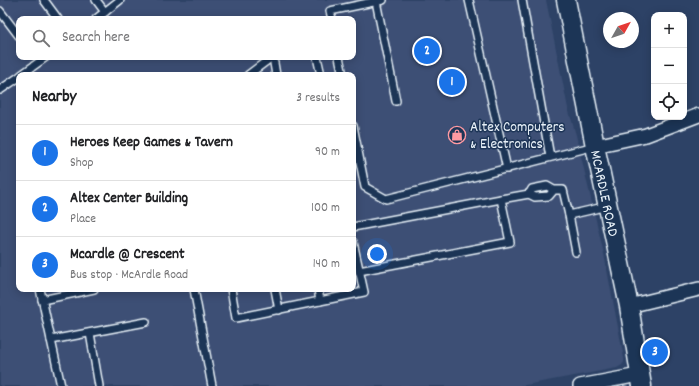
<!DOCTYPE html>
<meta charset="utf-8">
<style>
body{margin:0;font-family:Dekko,sans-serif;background:#f6f6f6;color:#202124}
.controls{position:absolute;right:12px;top:12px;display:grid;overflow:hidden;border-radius:8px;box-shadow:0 2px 10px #0003}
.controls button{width:36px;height:36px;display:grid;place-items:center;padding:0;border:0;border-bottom:1px solid #e0e0e0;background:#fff;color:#202124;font:20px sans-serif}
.compass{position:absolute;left:603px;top:12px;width:36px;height:36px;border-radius:50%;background:#fff;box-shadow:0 2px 10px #0003;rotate:50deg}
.you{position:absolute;left:377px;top:254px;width:14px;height:14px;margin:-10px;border:3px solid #fff;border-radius:50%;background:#1a73e8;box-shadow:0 0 0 6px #1a73e833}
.badge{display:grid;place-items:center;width:26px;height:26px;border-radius:50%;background:#1a73e8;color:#fff;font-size:13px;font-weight:700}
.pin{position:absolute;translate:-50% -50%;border:2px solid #fff;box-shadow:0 1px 4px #0006}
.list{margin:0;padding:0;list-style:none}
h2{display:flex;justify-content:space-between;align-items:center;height:52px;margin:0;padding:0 16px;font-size:17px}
h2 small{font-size:13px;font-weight:400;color:#757577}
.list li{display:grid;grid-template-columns:26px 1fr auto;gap:12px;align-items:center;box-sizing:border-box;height:56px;padding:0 16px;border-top:1px solid #e0e0e0}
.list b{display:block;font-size:15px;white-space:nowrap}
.list p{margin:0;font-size:13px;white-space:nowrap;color:#757577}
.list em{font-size:13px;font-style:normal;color:#757577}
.icon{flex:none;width:22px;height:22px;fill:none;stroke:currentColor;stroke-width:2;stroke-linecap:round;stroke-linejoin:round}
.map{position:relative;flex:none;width:699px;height:386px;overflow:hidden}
.search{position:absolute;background:#fff;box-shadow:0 2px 10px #0003;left:16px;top:16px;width:340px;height:44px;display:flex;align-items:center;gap:10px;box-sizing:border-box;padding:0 14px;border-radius:8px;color:#757577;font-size:15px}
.panel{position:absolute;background:#fff;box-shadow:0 2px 10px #0003;left:16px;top:72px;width:340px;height:220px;border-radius:8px}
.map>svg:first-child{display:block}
.built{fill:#3c4f74;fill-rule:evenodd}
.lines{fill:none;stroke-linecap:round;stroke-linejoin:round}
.service-casing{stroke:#e8f1f8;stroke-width:10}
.minor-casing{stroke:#e8f1f8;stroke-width:16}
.secondary-casing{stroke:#e8f1f8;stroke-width:21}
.service{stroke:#1d3557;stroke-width:7}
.minor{stroke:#1d3557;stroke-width:13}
.secondary{stroke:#1d3557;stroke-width:18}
.labels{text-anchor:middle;stroke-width:3;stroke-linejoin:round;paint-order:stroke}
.poi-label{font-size:15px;fill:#e8f1f8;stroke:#1d3557;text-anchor:start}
.street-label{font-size:15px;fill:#e8f1f8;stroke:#1d3557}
</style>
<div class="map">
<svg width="699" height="386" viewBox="0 0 699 386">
<rect width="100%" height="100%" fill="#2d4266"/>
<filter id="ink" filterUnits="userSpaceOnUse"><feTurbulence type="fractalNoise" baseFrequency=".025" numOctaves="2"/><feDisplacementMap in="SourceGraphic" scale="8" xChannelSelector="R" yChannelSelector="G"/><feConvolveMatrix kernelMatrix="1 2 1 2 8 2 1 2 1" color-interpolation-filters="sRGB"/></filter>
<g filter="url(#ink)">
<path class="built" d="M 0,0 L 546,0 L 568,108 L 576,135 L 604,254 L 624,358 L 624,362 L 622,365 L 617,368 L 520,386 L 0,386 ZM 19,19 L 353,19 L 353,57 L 19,57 ZM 19,75 L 353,75 L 353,289 L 19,289 Z"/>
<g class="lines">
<defs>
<g id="service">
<polyline points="44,0 58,19"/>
<polyline points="96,0 105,12"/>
<polyline points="469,0 507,169"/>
<polyline points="522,0 550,157"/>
<polyline points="376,1 396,101"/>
<polyline points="0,11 19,36"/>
<polyline points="96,19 120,0"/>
<polyline points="332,19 330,11 383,0"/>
<polyline points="273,57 276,75"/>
<polyline points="317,57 321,75"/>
<polyline points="339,57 343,75"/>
<polyline points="21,75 46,57"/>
<polyline points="248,75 272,57"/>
<polyline points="0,90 19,77"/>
<polyline points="353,126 365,187 386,199 595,146"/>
<polyline points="554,190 549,196 535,197 529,194 532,189 547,186 554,190 563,190 569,215 608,206"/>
<polyline points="569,215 576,252"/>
<polyline points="353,227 501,199 529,194"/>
<polyline points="359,271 510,242 501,199"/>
<polyline points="40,289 61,386"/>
<polyline points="194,289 212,386"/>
<polyline points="231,289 236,318 364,292 353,242"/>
<polyline points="275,289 279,310"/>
<polyline points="318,289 320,301"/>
<polyline points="42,300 94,289"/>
<polyline points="90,333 99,386"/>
<polyline points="51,340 146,322"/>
</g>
<g id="minor">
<polyline points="595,146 646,135 699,115"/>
<polyline points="629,306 699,289"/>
<polyline points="580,386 639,375"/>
</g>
<g id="secondary">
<path id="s1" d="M 566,0 L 595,146 L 629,306 L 642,386"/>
</g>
</defs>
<use href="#service" class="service-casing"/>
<use href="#minor" class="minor-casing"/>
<use href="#secondary" class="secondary-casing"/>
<use href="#service" class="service"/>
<use href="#minor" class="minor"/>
<use href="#secondary" class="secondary"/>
</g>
</g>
<defs>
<symbol id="shop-ring" viewBox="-11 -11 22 22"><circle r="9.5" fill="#1d3557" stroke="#ff9aa2" stroke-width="1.5"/><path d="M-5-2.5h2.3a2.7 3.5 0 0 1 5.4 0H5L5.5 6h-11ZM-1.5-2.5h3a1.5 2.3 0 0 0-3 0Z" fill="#ff9aa2"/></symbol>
</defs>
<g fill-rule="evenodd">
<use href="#shop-ring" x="447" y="125" width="20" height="20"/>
</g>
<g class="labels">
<g class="poi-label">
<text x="470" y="131">Altex Computers<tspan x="470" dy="17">&amp; Electronics</tspan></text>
</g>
<g class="street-label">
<text dy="5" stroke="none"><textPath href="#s1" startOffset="197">MCARDLE ROAD</textPath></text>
</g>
</g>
</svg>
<div class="controls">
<button>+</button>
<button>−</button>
<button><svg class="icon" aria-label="locate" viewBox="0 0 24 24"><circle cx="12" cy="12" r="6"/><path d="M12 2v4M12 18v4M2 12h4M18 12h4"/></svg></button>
</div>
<svg class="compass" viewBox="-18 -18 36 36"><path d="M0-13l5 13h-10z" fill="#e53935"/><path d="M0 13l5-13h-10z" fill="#757577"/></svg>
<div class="you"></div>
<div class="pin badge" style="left:452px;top:82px">1</div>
<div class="pin badge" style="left:427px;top:51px">2</div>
<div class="pin badge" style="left:655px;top:352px">3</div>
<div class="search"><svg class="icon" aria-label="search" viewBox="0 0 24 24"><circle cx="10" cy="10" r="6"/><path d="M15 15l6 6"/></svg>Search here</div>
<section class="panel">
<h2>Nearby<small>3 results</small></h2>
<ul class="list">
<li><span class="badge">1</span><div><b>Heroes Keep Games &amp; Tavern</b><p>Shop</p></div><em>90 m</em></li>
<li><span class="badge">2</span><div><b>Altex Center Building</b><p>Place</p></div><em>100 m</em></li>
<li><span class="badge">3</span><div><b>Mcardle @ Crescent</b><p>Bus stop · McArdle Road</p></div><em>140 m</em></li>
</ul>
</section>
</div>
